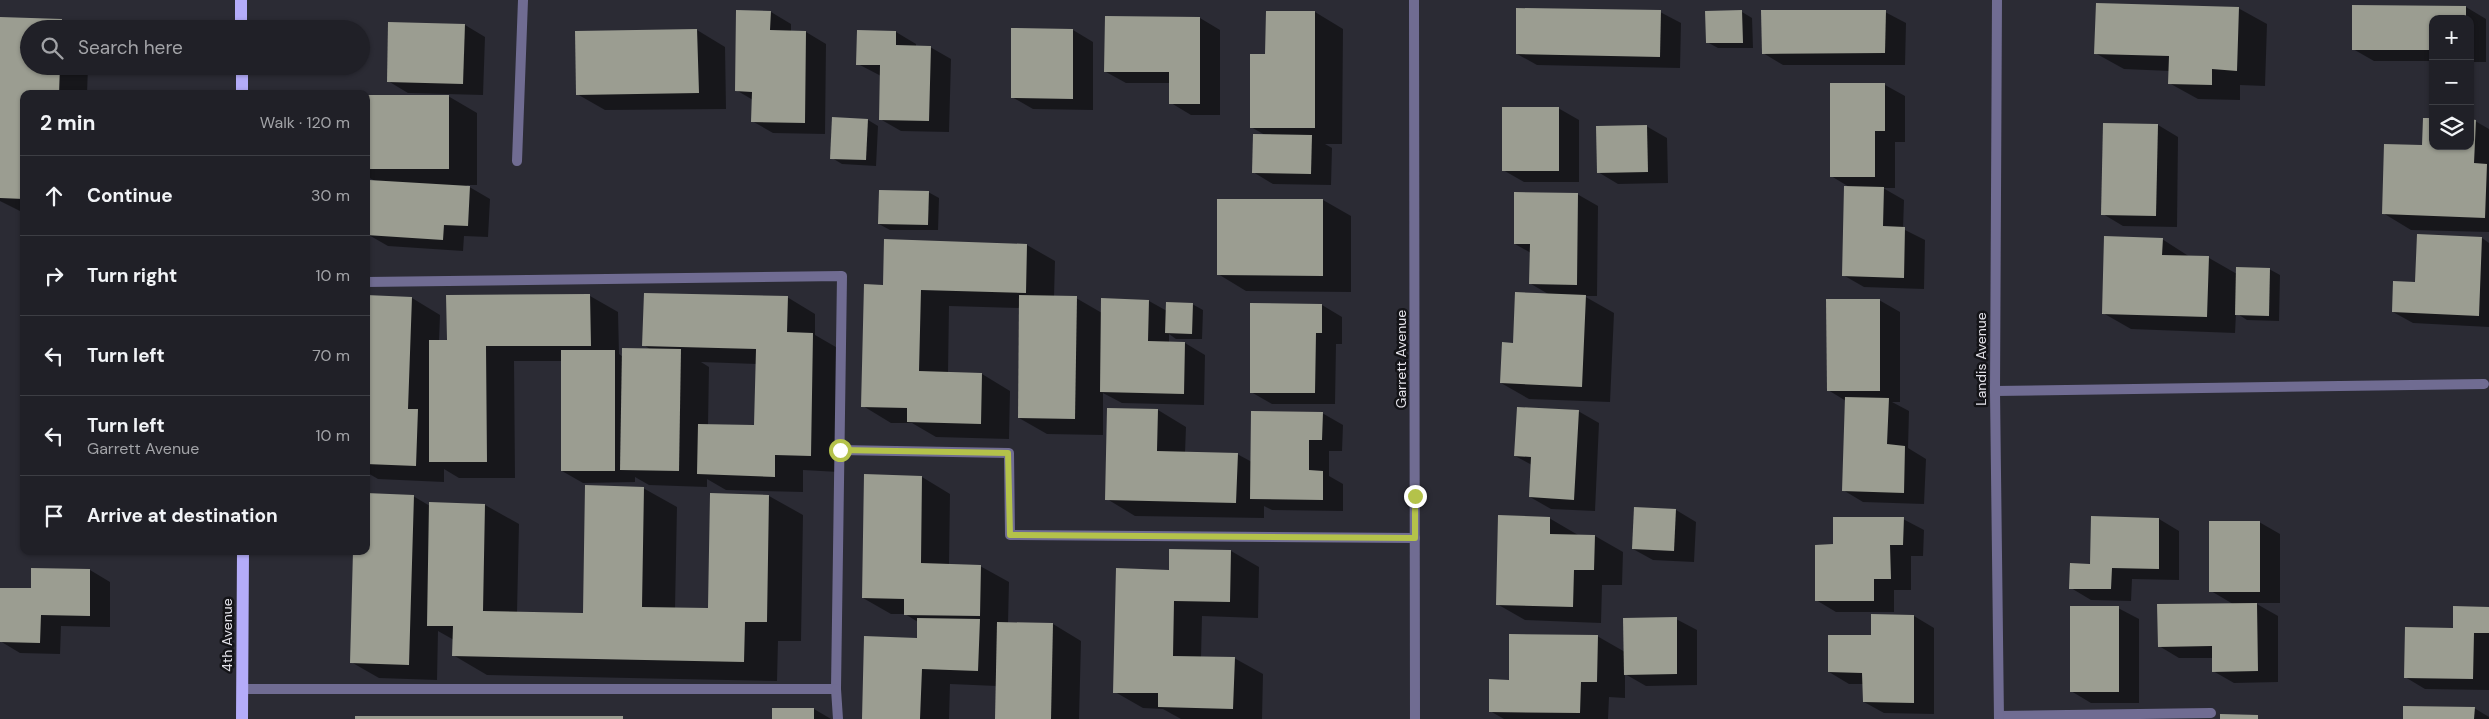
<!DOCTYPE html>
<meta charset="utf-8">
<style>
body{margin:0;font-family:"DM Sans",sans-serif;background:#28282f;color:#f1f3f6}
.controls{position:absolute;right:15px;top:15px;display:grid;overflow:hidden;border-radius:10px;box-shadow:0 1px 4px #0004}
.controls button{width:45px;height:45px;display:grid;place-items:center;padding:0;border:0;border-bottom:1px solid #3d3e44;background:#202027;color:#f1f3f6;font:25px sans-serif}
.stop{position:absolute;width:15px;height:15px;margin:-11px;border:4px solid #b4c24a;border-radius:50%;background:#fff}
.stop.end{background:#b4c24a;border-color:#fff;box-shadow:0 1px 5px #0008}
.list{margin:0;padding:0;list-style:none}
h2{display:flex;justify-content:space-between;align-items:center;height:65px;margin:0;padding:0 20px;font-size:21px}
h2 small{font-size:16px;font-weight:400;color:#a2a3a7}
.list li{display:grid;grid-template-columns:32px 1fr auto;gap:15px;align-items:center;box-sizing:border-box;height:80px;padding:0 20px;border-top:1px solid #3d3e44}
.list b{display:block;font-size:19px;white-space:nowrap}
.list p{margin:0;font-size:16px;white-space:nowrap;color:#a2a3a7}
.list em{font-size:16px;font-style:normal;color:#a2a3a7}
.icon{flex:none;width:28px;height:28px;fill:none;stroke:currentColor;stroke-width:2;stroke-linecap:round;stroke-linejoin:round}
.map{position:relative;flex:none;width:2489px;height:719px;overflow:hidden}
.search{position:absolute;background:#202027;box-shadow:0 1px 4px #0004;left:20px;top:20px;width:350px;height:55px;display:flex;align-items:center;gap:12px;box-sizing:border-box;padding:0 18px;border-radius:28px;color:#a2a3a7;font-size:19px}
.panel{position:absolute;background:#202027;box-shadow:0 1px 4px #0004;left:20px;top:90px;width:350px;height:465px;border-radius:10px}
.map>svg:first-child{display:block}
.shadow{fill:#0007;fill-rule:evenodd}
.building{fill:#9b9d91}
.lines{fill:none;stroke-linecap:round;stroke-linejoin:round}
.lane{stroke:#706c92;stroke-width:10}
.street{stroke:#706c92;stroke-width:10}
.primary{stroke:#b4acf9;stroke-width:12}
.route{stroke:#b4c24a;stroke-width:6}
.labels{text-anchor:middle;stroke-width:5;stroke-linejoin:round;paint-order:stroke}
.street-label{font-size:14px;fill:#e4e3ea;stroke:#141418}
</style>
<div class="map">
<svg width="2489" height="719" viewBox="0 0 2489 719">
<rect width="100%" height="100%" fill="#2b2b34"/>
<g class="shadow">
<polygon points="2354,6 2466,7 2486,19 2486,62 2470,62 2470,19 2433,19 2433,61 2374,61 2353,49"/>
<polygon points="2238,8 2267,24 2265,86 2240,85 2240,100 2198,99 2169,83 2170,71 2124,69 2095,53"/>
<polygon points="771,12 791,24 791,32 806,32 826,44 825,134 773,133 752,121 753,100 736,90"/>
<polygon points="1315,12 1343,29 1342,144 1325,144 1332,148 1331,185 1273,184 1253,172 1265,135 1251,127 1266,56"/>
<polygon points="1660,12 1681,23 1680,68 1537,65 1517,54"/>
<polygon points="1742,12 1752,18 1753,48 1718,48 1707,42"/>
<polygon points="1885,12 1906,23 1905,65 1783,65 1763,53"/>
<polygon points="0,18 61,20 77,29 29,29 29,66 88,66 87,94 24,94 24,213 0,201"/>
<polygon points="1200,18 1220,30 1220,115 1191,115 1171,103 1170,83 1126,83 1106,72"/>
<polygon points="389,23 465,25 485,37 483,95 408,93 388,81"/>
<polygon points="1013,29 1073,30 1093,42 1093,110 1033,109 1012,97"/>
<polygon points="697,30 725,47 726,109 605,110 577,94 576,32"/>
<polygon points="859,31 896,32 916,44 916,47 930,47 951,59 949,132 901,131 880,119 881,76 858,64"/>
<polygon points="1885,85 1905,96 1905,142 1895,142 1895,188 1883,188 1904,200 1903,229 1925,240 1924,289 1864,287 1843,275 1851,188 1831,176"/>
<polygon points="448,96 477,113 477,185 466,185 490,199 488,237 464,236 463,251 388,246 367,234 377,182 366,176 366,97"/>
<polygon points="1558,108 1579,120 1579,182 1524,182 1503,170"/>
<polygon points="868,120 878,126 876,166 842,164 832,158"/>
<polygon points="2475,121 2489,129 2489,232 2411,230 2383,213 2433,146 2470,146"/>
<polygon points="2158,125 2178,137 2177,227 2123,226 2103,214"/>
<polygon points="1646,126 1667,138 1668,183 1618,184 1598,172"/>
<polygon points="928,192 939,198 938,230 890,230 879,224"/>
<polygon points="1577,194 1598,206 1597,296 1584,296 1614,313 1610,402 1529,399 1501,383 1514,344 1550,295 1531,284 1531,253 1515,244"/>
<polygon points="1218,200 1323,200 1351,216 1351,292 1246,291 1218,274"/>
<polygon points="2482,238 2489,243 2489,327 2413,323 2393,312"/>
<polygon points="2162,239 2190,257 2209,258 2237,274 2269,269 2280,275 2279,321 2247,320 2236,313 2235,333 2131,329 2103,313"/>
<polygon points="885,241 1027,245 1055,261 1054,297 1076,298 1102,313 1149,301 1167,311 1192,304 1203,310 1202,339 1176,339 1169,334 1169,343 1185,343 1205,355 1204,405 1122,403 1103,393 1103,435 1047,434 1019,418 1020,308 949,306 948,373 982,374 1010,391 1009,439 936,437 912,423 891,423 863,406 884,286"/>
<path d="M 366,296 L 412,298 L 440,315 L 439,341 L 448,341 L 448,296 L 590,296 L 618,312 L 619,354 L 623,357 L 651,350 L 644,345 L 787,297 L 815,314 L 815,335 L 841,350 L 839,472 L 803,470 L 803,492 L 726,490 L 707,479 L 707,487 L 649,485 L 635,477 L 635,482 L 583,483 L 562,471 L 562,361 L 514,361 L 515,478 L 459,478 L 444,469 L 444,482 L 378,479 L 366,472 ZM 701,362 L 757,364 L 756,426 L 708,425 L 709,367 Z"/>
<polygon points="1879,300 1900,312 1900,402 1892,402 1909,411 1908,448 1926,459 1924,504 1863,502 1843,490 1846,401 1828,390"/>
<polygon points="1322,305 1342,317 1342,344 1336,344 1335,404 1272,404 1251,392"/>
<polygon points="1158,410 1186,427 1185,453 1237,454 1252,462 1322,413 1343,425 1342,451 1329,451 1329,476 1343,484 1343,511 1272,510 1264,506 1264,518 1135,516 1107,499"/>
<polygon points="1578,411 1599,423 1595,511 1551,509 1530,497 1532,465 1515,456"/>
<polygon points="922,477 950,494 949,565 980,566 1009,582 1008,623 1053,624 1081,641 1079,719 996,719 997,686 950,684 949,719 863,719 918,639 918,622 905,614 891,614 863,598"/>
<polygon points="643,488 677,507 675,609 709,609 711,494 769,496 803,515 801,641 778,641 777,681 487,675 453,655 454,640 438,631 437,680 379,678 351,662 366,551 413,496 430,506 430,504 485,505 519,524 517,613 584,614"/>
<polygon points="1676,510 1696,522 1694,562 1653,560 1633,549"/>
<polygon points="1549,518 1578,535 1595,536 1623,552 1622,585 1602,585 1601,623 1525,620 1497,604"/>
<polygon points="1903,519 1924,530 1923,556 1911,556 1911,590 1894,590 1894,612 1836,612 1816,600"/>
<polygon points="2159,519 2179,531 2179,580 2132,579 2131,601 2091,600 2071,588 2092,565"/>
<polygon points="2259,522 2280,534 2280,603 2255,603 2278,616 2278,682 2234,683 2213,671 2213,658 2179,658 2159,646 2233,604 2211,591"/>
<polygon points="1231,551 1259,567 1258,618 1202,616 1201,658 1234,658 1263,674 1262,719 1181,719 1163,709 1143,708 1115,692 1170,571"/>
<polygon points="90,570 110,582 110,627 61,626 60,654 20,653 0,641 32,589"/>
<polygon points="2118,608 2139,619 2139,703 2091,703 2071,691"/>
<polygon points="2489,608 2489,690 2425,689 2405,677 2454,629"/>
<polygon points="1914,616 1934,628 1934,714 1884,713 1864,702 1864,684 1849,684 1829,672 1872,637"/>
<polygon points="1676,619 1697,630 1697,685 1646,686 1625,674 1625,698 1609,697 1608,719 1504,719 1490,711 1597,636 1625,652"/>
<polygon points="2474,708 2489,717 2489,719 2404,719"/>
<polygon points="774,709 814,709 831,719 774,719"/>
</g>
<g class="building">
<polygon points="2096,3 2239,7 2237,71 2212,69 2212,85 2168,84 2169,56 2094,54"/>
<polygon points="2352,5 2466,6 2466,19 2433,19 2433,50 2352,50"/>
<polygon points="1516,8 1661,10 1660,57 1516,54"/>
<polygon points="736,10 771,11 770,30 806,31 805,123 751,122 752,92 735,91"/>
<polygon points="1742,10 1743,43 1706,43 1705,11"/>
<polygon points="1761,10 1886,10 1885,53 1762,54"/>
<polygon points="1266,11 1315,11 1315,128 1250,128 1250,54 1265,54"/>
<polygon points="1105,16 1200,17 1200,104 1169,104 1169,72 1104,72"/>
<polygon points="0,17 62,19 61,29 29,29 29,66 60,66 59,94 24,94 24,199 0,198"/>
<polygon points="388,22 465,24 463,84 387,82"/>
<polygon points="1011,28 1073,29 1073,99 1011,98"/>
<polygon points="697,29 699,93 576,95 575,31"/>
<polygon points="857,30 896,31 896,45 931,46 929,121 879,120 880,65 856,65"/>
<polygon points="1830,83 1885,83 1885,131 1875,131 1875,177 1830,177"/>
<rect x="366" y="95" width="83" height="74"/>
<rect x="1502" y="107" width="57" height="64"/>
<polygon points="832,117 868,119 866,160 830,159"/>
<polygon points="2423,118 2433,118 2433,146 2470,146 2470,119 2476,120 2474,163 2487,164 2485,218 2382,214 2384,144 2422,145"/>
<polygon points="2103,123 2158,124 2156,216 2101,215"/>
<polygon points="1647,125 1648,172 1597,173 1596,126"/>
<polygon points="1253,134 1312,135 1311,174 1252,173"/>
<polygon points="369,180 470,186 468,226 444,225 443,240 366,235"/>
<polygon points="1844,186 1884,187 1883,226 1905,227 1904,278 1842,276"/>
<polygon points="879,190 929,191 928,225 878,224"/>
<polygon points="1514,192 1578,193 1577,285 1529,284 1530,244 1514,244"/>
<polygon points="1217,199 1323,199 1323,276 1217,275"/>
<polygon points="2417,234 2482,237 2479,316 2392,312 2393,281 2415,282"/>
<polygon points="2104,236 2163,238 2162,255 2209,256 2207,317 2102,314"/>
<polygon points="884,239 1027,244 1026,293 921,290 919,371 982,373 981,424 907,422 907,408 861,407 864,284 883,285"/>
<polygon points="2236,267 2270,268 2269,316 2235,315"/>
<polygon points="1515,292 1586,295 1582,387 1500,383 1502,342 1513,343"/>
<polygon points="644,293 788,296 787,332 813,333 811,456 775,455 775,477 697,474 698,424 754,425 756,349 642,346"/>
<polygon points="590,294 591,346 486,346 487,462 429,462 429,340 447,340 446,295"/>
<polygon points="366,295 412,297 408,409 418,409 416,466 366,464"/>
<polygon points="1019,295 1077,296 1075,419 1018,418"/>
<polygon points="1101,298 1149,300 1148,341 1185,342 1184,394 1100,392"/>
<polygon points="1826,299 1880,299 1880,391 1827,391"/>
<polygon points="1166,302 1193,303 1192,334 1165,333"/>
<polygon points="1250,303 1322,304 1322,333 1316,333 1315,393 1250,393"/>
<polygon points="622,348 681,349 679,471 620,470"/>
<rect x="561" y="350" width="54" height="121"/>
<polygon points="1845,397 1889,398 1887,444 1905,446 1904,493 1842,491"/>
<polygon points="1517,407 1579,410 1574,500 1529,497 1531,457 1514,456"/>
<polygon points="1107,408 1158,409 1157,451 1238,453 1236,503 1105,500"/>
<polygon points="1251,411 1323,412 1322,440 1309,440 1309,470 1323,471 1323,500 1250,499"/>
<polygon points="864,474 922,476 921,563 981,565 980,616 904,615 904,599 862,598"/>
<polygon points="585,485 644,487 642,607 708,608 710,493 769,495 767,622 745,622 744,662 452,656 453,626 427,626 429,502 485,504 483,611 583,613"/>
<polygon points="366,493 414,495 409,665 350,663 353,551 366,551"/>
<polygon points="1634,507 1676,509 1674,551 1632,549"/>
<polygon points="1498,515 1550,517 1550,534 1595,535 1594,570 1574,570 1573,607 1496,605"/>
<polygon points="2091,516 2159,518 2159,569 2112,568 2111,589 2069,589 2070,563 2090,564"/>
<polygon points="1833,517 1904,517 1903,545 1890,545 1891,579 1874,579 1874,601 1815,601 1815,545 1833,544"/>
<rect x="2209" y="521" width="51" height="71"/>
<polygon points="1169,549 1231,550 1230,602 1174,601 1173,656 1235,657 1233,709 1158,707 1158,693 1113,693 1116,568 1169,570"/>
<polygon points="31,568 90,569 90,616 41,615 40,643 0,642 0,588 31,588"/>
<polygon points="2257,603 2258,671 2212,672 2212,646 2158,647 2157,604"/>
<rect x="2070" y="606" width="49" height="86"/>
<polygon points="2453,606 2489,607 2489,633 2474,633 2473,679 2404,678 2405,627 2453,628"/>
<polygon points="1871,614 1914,615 1914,703 1863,702 1862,673 1828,672 1828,635 1871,635"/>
<polygon points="1677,617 1677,674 1624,675 1623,618"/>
<polygon points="917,618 980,619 978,671 922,669 920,719 862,719 864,636 917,638"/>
<polygon points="997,622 1053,623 1051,719 995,719"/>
<polygon points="1509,634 1598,635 1597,682 1581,682 1580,713 1489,712 1489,679 1509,680"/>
<polygon points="2403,706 2475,707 2474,719 2403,719"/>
<rect x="772" y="708" width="42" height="11"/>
<polygon points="2220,714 2258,715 2258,719 2220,719"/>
<rect x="355" y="716" width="268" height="3"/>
</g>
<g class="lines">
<g class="lane">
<polyline points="517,161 523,0"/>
<polyline points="1995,391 2484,384"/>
<polyline points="839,450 1009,453 1010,535 1415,538"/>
<polyline points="242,689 836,689 842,276 366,282"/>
<polyline points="836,689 838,719"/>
<polyline points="1999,716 2211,713"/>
</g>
<g class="street">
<polyline points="1414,0 1415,719"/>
<polyline points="1997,0 1995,391 1999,719"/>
</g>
<g class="primary">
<polyline points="241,0 241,29"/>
<polyline points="242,66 242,94"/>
<polyline points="242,719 243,551"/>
</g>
</g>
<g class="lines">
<polyline class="route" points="840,450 1008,453 1010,535 1415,538 1415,496"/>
</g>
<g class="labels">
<g class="street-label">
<text transform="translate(1401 359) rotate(-90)" y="5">Garrett Avenue</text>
<text transform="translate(1981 359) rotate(-90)" y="5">Landis Avenue</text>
<text transform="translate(227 635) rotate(-90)" y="5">4th Avenue</text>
</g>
</g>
</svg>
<div class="controls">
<button>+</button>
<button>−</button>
<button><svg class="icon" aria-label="layers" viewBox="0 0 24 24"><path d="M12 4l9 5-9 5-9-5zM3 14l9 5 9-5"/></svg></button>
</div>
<div class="stop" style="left:840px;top:450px"></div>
<div class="stop end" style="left:1415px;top:496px"></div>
<div class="search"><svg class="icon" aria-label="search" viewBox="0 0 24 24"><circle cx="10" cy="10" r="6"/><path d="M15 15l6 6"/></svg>Search here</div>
<section class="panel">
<h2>2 min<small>Walk · 120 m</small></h2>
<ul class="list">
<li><svg class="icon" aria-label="ahead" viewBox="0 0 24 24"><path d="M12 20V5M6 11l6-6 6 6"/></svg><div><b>Continue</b></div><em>30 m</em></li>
<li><svg class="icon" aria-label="right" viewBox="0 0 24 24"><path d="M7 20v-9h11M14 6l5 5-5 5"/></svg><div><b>Turn right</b></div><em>10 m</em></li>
<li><svg class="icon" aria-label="left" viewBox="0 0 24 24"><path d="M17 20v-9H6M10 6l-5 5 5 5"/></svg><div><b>Turn left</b></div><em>70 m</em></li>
<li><svg class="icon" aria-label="left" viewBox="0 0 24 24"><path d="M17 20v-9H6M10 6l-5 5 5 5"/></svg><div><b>Turn left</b><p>Garrett Avenue</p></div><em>10 m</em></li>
<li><svg class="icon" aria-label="arrive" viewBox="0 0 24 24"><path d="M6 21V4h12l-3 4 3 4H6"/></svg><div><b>Arrive at destination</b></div></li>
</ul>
</section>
</div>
